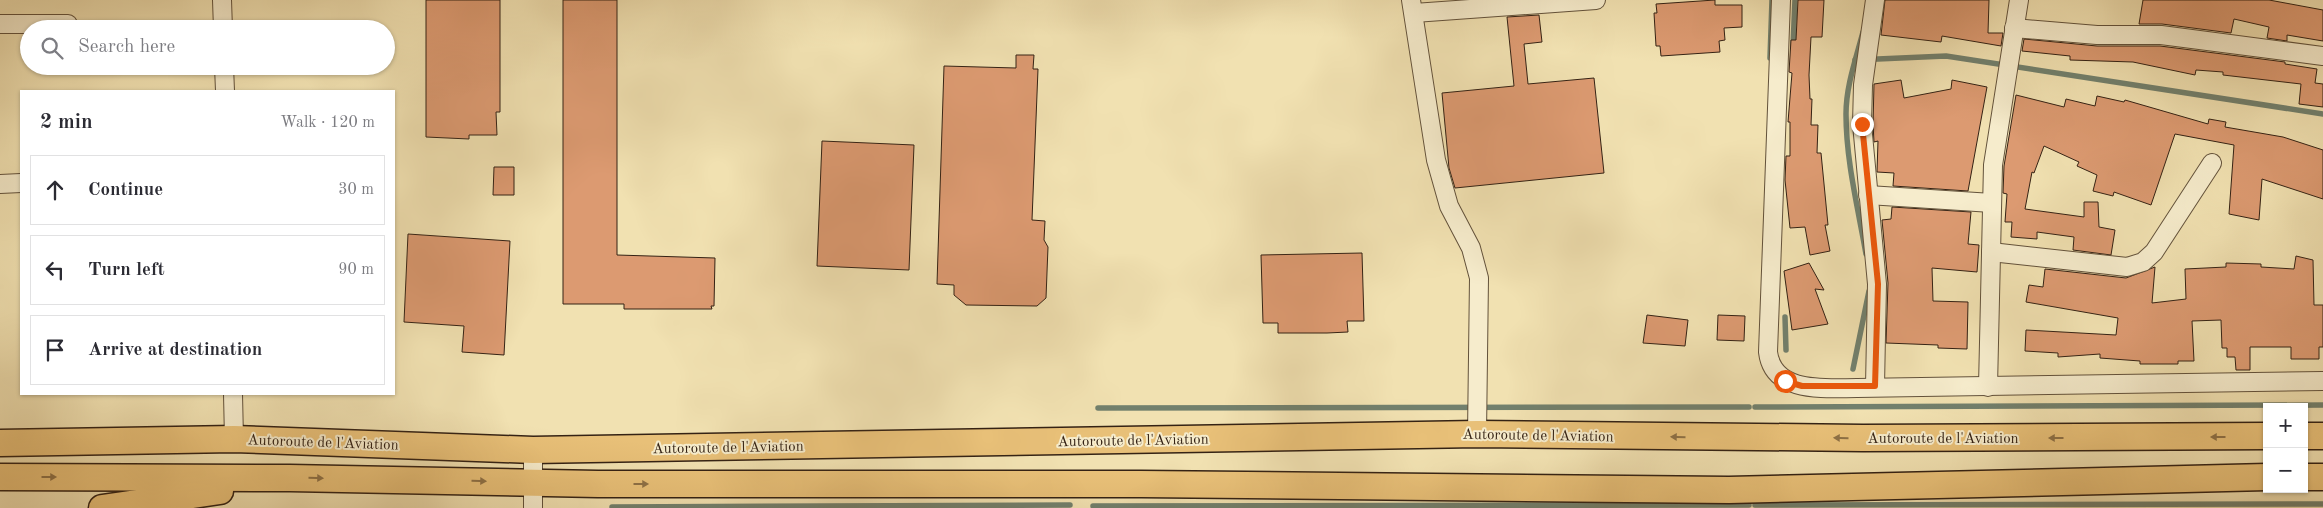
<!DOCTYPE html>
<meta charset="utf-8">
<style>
body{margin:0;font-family:"Old Standard TT",serif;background:#f7f7f7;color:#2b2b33}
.controls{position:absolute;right:15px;bottom:15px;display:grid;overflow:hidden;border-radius:0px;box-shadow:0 1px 4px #0004}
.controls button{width:45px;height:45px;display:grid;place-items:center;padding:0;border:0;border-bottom:1px solid #e1e1e2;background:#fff;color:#2b2b33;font:25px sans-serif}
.stop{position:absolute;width:15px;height:15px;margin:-11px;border:4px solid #ea580c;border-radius:50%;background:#fff}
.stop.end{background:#ea580c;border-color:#fff;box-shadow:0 1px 5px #0008}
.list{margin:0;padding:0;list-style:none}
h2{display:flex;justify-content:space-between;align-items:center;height:65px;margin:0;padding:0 20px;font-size:21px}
h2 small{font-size:16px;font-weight:400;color:#7c7c81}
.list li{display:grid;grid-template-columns:32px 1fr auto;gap:15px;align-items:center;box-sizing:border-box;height:70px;margin:0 10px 10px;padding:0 10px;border:1px solid #e1e1e2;border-radius:0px}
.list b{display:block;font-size:19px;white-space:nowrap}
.list em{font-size:16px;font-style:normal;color:#7c7c81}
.icon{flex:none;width:28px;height:28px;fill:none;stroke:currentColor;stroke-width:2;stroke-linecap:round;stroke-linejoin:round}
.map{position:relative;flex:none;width:2323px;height:508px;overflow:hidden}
.search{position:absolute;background:#fff;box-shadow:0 1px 4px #0004;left:20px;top:20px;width:375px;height:55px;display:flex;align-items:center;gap:12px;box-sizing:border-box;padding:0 18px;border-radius:28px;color:#7c7c81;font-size:19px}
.panel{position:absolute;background:#fff;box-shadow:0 1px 4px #0004;left:20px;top:90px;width:375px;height:305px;border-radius:0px}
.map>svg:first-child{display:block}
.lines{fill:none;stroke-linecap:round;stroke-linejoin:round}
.stream{stroke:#72806d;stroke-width:5.5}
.building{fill:#dc9a71;stroke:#342214}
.minor-casing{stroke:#63523b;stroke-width:20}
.highway-casing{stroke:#342214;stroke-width:29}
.minor{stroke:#f6eccc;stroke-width:18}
.highway{stroke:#e8c078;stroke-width:26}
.oneway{fill:#8e7146}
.route{stroke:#ea580c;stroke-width:6}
.labels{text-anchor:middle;stroke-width:4;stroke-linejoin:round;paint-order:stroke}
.street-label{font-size:15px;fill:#342214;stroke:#f6eccc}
</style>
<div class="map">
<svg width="2323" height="508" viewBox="0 0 2323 508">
<rect width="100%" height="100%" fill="#f1e1b1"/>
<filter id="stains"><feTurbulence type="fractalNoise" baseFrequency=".004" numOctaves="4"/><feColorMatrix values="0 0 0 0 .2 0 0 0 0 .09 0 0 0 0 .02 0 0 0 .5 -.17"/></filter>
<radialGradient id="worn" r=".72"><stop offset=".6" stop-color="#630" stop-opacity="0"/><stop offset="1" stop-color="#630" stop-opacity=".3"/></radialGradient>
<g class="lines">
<g class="stream">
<path d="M 1863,32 C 1856,59 1846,86 1846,114 C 1846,161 1858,208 1866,254"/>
<polyline points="1793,46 1795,0"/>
<polyline points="1770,58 1772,0"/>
<polyline points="1855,60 1946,56 2323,114"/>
<polyline points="1785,317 1786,350"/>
<polyline points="1853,369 1869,291"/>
<polyline points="1755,407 2323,405"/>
<polyline points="1098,408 1749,407"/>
<polyline points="1755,505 2323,504"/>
<polyline points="1093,506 1749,505"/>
<polyline points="612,507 1070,505"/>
</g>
</g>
<g class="building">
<polygon points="426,0 500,0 500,112 496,112 497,135 469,135 469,139 426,137"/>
<polygon points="563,0 617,0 617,255 715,258 714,306 711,306 712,309 624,309 624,304 563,304"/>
<polygon points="1715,0 1715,5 1742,5 1742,27 1724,28 1725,40 1719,41 1720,52 1661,56 1660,46 1656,46 1654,13 1657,13 1656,4"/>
<polygon points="1798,0 1824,0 1822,37 1811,37 1809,75 1810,99 1812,99 1811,125 1818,125 1817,153 1821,153 1828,225 1825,225 1830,251 1810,255 1805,227 1790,228 1785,180 1786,156 1790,156 1790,122 1788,122 1792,73 1789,72 1791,40 1796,40"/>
<polygon points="1885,0 1989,0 1988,33 2003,33 2001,46 1942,36 1941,42 1881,35"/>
<polygon points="2143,0 2269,0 2323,10 2323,41 2287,35 2287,41 2267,38 2269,27 2234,19 2231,33 2162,24 2139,24"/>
<polygon points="1539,15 1542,42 1524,44 1528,84 1594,78 1604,173 1455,188 1449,168 1442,93 1514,86 1507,17"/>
<polygon points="2024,39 2097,46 2160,46 2285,62 2285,64 2317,69 2315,83 2323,84 2323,107 2299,104 2301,84 2223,75 2223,72 2196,70 2195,75 2133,62 2070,60 2070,56 2022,51"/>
<polygon points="1016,55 1034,55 1033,69 1038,69 1032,220 1045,221 1044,240 1048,247 1046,298 1037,306 966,305 954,295 954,285 937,284 944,66 1016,68"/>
<polygon points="1901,80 1904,98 1951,89 1952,80 1987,87 1968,191 1893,186 1894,173 1877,172 1878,141 1874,142 1873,124 1874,84"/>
<polygon points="2016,95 2064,107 2066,99 2095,106 2097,96 2124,102 2125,100 2208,124 2209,119 2226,122 2225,127 2283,137 2323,150 2323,199 2262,179 2259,220 2229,214 2234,145 2175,134 2151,205 2114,192 2113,196 2093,191 2097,175 2077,166 2079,162 2044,146 2034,173 2032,172 2025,209 2084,217 2084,202 2098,202 2099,227 2115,230 2111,255 2073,250 2074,237 2037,232 2037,239 2011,237 2012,222 2005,222 2007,194 2003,193 2004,166"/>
<polygon points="822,141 914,145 909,270 817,266"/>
<polygon points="494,167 514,167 514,195 493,195"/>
<polygon points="1892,207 1971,212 1968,244 1979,245 1977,272 1932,268 1933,301 1968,302 1967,349 1938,348 1938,345 1886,343 1888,283 1882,220 1891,219"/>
<polygon points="408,234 510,241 504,355 462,352 464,326 404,322"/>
<polygon points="1362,253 1364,321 1347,321 1348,332 1327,333 1278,333 1278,323 1263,323 1261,255"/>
<polygon points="2296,256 2313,260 2314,305 2323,305 2323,347 2319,347 2319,359 2291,359 2291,347 2250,347 2250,370 2236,370 2235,357 2227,357 2227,348 2222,348 2221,320 2192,321 2194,361 2178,361 2178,364 2140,364 2140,361 2100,358 2100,354 2058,357 2058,353 2025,351 2026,330 2116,335 2118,318 2026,302 2029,285 2043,287 2045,269 2126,278 2155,267 2152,303 2186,299 2185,269 2226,267 2226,263 2261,264 2261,267 2294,269"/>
<polygon points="1809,263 1824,290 1815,289 1828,324 1792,330 1784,271"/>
<polygon points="1647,315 1688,320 1685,346 1643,343"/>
<polygon points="1718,315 1745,316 1744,341 1717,340"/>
</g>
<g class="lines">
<defs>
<g id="minor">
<polyline points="222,0 223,29"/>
<polyline points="1411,0 1436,160 1449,206 1471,248 1479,278 1477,434"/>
<path d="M 1781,0 L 1768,352 C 1773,394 1825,388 1857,388 L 2323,381"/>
<polyline points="1875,0 1863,85 1862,124 1877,284 1875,386"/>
<polyline points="1414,13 1596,0"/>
<polyline points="0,24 68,24"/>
<polyline points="2014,28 2097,35 2161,35 2323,56"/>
<polyline points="224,66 225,91"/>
<polyline points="0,184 21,183"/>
<polyline points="1868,195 1992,203"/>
<polyline points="1991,252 2127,267 2143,262 2154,252 2212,163"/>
<polyline points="1988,387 1993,165 2019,0"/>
<polyline points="233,394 234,439"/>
<polyline points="533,450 533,508"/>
</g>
<g id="highway">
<polyline points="2304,436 2323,436"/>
<polyline points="0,443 234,439 533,450 1477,434 1863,438 2267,436"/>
<polyline points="0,477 290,478 598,484 1141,484 1729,490 2267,477"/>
<polyline points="2304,477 2323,477"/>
<polyline points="102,508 220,491"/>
</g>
</defs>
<use href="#minor" class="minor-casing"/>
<use href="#highway" class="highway-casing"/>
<use href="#minor" class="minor"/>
<use href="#highway" class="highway"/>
</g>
<defs><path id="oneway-solid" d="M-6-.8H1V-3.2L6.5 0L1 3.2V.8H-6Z" transform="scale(1.25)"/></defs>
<g class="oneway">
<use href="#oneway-solid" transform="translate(1678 437) rotate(-179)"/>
<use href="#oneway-solid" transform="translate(2218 437) rotate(180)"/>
<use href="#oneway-solid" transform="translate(1841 438) rotate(-179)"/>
<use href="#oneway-solid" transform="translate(2056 438) rotate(180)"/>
<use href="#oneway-solid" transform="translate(49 477)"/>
<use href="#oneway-solid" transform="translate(316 478) rotate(1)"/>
<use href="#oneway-solid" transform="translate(479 481) rotate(1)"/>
<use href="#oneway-solid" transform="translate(641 484)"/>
</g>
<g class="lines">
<polyline class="route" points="1785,381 1802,386 1875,386 1878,284 1862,124"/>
</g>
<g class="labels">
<g class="street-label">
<text transform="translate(1538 435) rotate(1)" y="5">Autoroute de l'Aviation</text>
<text x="1943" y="443">Autoroute de l'Aviation</text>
<text transform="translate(1133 440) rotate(-1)" y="5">Autoroute de l'Aviation</text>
<text transform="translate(323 442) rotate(2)" y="5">Autoroute de l'Aviation</text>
<text transform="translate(728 447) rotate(-1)" y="5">Autoroute de l'Aviation</text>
</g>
</g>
<rect width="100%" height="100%" filter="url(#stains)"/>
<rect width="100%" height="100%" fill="url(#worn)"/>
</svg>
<div class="controls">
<button>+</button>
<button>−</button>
</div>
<div class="stop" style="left:1785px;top:381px"></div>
<div class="stop end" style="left:1862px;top:124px"></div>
<div class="search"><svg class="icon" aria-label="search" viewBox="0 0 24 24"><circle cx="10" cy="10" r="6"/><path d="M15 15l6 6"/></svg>Search here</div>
<section class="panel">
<h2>2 min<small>Walk · 120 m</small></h2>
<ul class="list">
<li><svg class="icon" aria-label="ahead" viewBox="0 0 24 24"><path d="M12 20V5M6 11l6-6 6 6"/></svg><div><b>Continue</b></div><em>30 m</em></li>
<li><svg class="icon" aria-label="left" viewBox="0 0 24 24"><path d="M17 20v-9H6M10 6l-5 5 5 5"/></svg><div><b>Turn left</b></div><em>90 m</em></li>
<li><svg class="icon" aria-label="arrive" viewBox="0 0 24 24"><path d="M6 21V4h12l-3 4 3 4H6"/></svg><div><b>Arrive at destination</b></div></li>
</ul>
</section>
</div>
